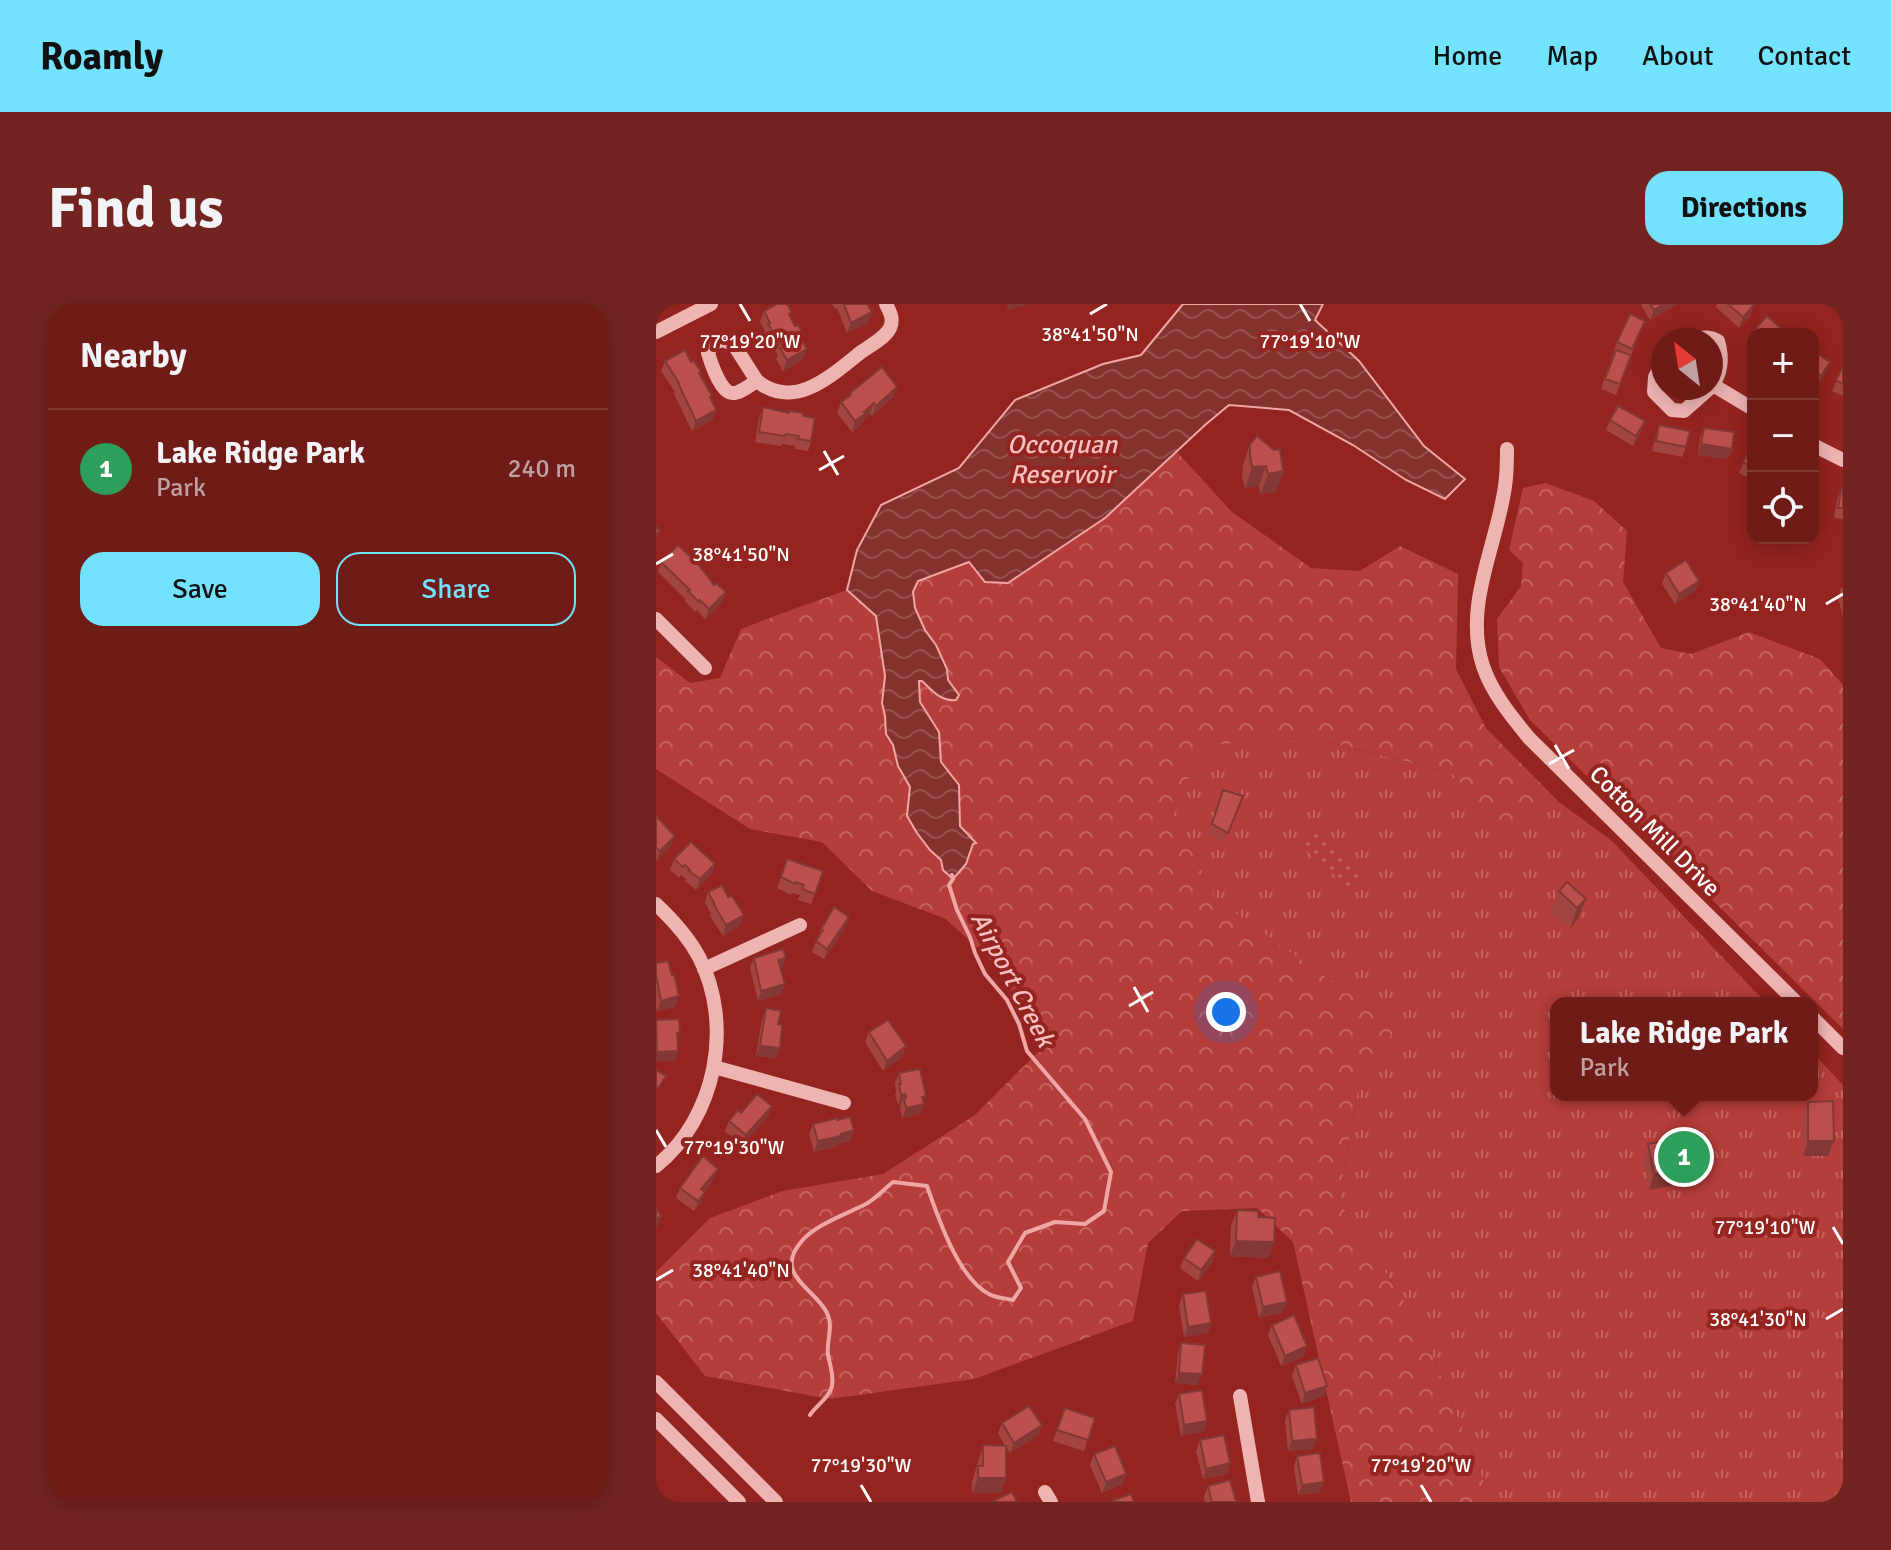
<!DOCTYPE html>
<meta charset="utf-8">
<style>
body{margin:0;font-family:Signika,sans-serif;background:#742420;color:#f1f3f6}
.controls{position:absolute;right:24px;top:24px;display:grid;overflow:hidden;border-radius:16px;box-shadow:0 4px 20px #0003}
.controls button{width:72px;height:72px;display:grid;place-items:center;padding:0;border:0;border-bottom:2px solid #813936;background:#6f1b17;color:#f1f3f6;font:40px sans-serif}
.compass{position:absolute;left:995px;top:24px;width:72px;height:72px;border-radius:50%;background:#6f1b17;box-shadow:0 4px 20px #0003;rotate:330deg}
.you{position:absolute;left:570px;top:708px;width:28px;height:28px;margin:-20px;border:6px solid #fff;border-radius:50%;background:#1a73e8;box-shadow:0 0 0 12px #1a73e833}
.badge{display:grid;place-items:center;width:52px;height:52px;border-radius:50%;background:#73e2fc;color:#fff;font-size:26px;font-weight:700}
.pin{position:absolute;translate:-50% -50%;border:4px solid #fff;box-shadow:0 2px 8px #0006}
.popup{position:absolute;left:894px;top:693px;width:268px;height:104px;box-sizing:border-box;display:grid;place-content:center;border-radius:16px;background:#6f1b17;filter:drop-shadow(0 2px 6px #0005);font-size:26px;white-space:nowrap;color:#c0a1a1}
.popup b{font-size:30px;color:#f1f3f6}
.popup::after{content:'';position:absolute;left:50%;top:100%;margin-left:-16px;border:16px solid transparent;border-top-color:#6f1b17}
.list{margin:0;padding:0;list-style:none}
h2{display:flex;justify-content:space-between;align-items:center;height:104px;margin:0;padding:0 32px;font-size:34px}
h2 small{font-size:26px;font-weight:400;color:#c0a1a1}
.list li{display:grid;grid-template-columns:52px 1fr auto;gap:24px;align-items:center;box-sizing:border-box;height:120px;padding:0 32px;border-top:2px solid #813936}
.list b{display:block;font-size:30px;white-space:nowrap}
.list p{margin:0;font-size:26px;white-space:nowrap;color:#c0a1a1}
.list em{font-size:26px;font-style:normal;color:#c0a1a1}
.actions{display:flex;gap:16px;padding:24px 32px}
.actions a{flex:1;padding:18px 0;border:2px solid #73e2fc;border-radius:24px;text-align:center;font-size:28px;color:#73e2fc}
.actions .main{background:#73e2fc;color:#111}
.icon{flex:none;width:44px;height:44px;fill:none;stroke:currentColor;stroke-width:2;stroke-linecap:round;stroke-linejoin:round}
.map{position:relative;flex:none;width:1187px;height:1198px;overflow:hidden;border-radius:24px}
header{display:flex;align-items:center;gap:48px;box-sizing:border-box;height:112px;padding:0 40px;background:#73e2fc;color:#111}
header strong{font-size:38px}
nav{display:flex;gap:44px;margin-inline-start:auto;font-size:28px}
.intro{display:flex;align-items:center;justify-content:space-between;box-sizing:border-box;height:192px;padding:0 48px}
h1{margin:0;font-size:56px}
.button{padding:20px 36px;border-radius:24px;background:#73e2fc;color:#111;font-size:28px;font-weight:700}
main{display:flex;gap:48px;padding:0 48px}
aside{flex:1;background:#6f1b17;border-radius:24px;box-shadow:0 4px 20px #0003}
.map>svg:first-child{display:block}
.grass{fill:url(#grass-tufts)}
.forest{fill:url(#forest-crowns)}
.park{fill:url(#park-dots)}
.water{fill:url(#water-waves);stroke:#efa7a6;stroke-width:2}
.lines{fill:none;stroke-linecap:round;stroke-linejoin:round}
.stream{stroke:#efa7a6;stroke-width:4}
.minor{stroke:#eeb4b2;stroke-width:14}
.wall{fill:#a24541}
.shaded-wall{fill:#843835}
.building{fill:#bc504c;stroke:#843835;stroke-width:2}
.ticks{fill:none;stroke:#fff;stroke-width:3}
.labels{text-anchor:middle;stroke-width:8;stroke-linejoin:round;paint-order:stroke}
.street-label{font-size:24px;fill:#fff;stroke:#94241f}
.water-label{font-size:26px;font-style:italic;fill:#f5c0bf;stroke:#94241f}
.ticks-label{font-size:20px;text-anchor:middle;fill:#fff;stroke:#94241f;stroke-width:8;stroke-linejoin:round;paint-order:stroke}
</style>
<header>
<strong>Roamly</strong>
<nav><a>Home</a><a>Map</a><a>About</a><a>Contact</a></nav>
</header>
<div class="intro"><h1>Find us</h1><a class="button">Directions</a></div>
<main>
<aside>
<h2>Nearby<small></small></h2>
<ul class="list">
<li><span class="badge" style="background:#2e9e5b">1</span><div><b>Lake Ridge Park</b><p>Park</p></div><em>240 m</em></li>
</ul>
<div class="actions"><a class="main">Save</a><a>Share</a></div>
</aside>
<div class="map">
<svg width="1187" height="1198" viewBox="0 0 1187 1198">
<defs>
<pattern id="grass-tufts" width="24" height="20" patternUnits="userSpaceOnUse" patternTransform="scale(2)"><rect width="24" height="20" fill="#b53d3a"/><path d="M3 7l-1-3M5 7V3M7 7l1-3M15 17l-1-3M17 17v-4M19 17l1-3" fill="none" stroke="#c46461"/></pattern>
<pattern id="forest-crowns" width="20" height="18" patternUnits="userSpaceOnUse" patternTransform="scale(2)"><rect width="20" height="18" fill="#b53d3a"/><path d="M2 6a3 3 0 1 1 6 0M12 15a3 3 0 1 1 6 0" fill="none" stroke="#c46461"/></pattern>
<pattern id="park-dots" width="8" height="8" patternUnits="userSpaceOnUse" patternTransform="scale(2)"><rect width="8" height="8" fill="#b53d3a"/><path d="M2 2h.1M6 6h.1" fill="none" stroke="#c46461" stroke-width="1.8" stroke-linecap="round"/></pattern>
<pattern id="water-waves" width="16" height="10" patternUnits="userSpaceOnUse" patternTransform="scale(2)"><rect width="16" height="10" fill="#85312e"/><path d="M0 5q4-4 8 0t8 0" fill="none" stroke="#97504d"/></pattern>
</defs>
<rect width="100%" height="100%" fill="#94241f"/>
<polygon class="grass" points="653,433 796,469 848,529 903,498 956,537 1110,699 900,699 900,791 1156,791 1156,748 1187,781 1187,1198 836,1198 766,1025 683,897 703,776 740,723 559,595 513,501 556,441"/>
<g class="forest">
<path d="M 520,147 L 576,208 L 655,264 L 704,267 L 744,242 L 802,270 L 800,365 L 830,424 L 903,498 L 848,530 L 796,469 L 653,433 L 557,441 L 513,501 L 559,595 L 741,723 L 703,776 L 683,897 L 766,1025 L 836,1198 L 695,1198 L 637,938 L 601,904 L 526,907 L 492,939 L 477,1017 L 318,1075 L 173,1095 L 49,1072 L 0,1009 L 0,968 L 54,914 L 126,887 L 227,870 L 319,811 L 385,745 L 342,663 L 290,615 L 216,587 L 166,538 L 94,525 L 0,465 L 0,353 L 34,379 L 64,374 L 85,325 L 135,306 L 191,286 L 220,312 L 229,372 L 226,399 L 229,412 L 230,430 L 237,441 L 242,462 L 254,483 L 251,512 L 261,530 L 274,546 L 285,556 L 316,547 C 318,534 313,530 304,522 L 303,510 L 305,500 L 297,472 L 285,458 L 283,428 L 264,398 L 262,377 L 266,376 L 275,386 L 292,376 C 291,364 286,351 279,340 C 270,326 254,307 257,288 C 257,287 262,277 262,277 L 314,257 L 449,214 Z"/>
<polygon points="890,179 938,197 971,227 967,278 1005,344 1035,350 1093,328 1164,355 1187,381 1187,725 874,416 843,363 841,315 865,282 867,259 853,246 867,184"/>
</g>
<polygon class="park" points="660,524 711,569 696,587 645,542"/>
<path class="water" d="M 527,0 L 667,0 L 659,16 L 703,57 L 768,142 L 809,175 L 789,195 L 750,176 L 697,141 L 633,106 L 573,101 L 549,121 L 449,214 L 352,279 L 329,278 L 313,258 L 262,277 L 257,288 L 259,304 L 269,326 L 280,341 L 291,365 L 292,376 L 303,391 L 300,396 C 285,398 277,387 266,377 L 263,377 L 264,398 L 283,428 L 285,458 L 303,481 L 304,522 L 320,539 L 317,540 L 310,560 L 297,575 L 287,566 L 285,556 L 274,546 L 261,529 L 251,512 L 254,483 L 242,462 L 237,441 L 230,430 L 229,412 L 226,399 L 229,372 L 220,312 L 191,286 L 201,246 L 225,201 L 303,164 L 359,96 L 447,60 L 485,51 Z"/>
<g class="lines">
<path class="stream" d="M 154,1111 C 160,1102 175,1092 176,1081 C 178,1072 174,1061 172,1051 C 170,1037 178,1023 171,1009 C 159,984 117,971 145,938 C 157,922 190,910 208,901 C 219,896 228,885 237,878 L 271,882 C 282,913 302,974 333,990 C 339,994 350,994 357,996 L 365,984 L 352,958 L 369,929 L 399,918 L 429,920 L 448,907 L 455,868 L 429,815 L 371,747 L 363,720 L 351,696 L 329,670 L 319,649 L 314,633 L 301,606 L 293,581 L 297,575 L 296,571"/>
<g class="minor">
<polyline points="0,28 55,0"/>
<path d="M 67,36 L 78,41 L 101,77 C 94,81 83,90 76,89 C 65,89 55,59 52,49 C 55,41 59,38 67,36 Z"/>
<path d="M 1038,36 C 1046,32 1055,33 1062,37 C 1067,54 1066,69 1055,83"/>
<polyline points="1007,59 999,73 998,88 1016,106 1028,107 1054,84"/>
<path d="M 101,77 C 138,107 175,72 205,48 C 214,42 229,34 234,24 C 238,15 234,8 230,0"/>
<polyline points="1057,81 1097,105"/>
<polyline points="1157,141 1187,156"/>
<path d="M 851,145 C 851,157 851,170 849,182 C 841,242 807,301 827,362 C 836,389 855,412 873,434 L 1141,699"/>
<polyline points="0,315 49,364"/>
<path d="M 0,600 C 17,616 32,632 43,653 C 78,721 60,814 0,862"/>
<polyline points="48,665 144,621"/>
<polyline points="1156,713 1187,744"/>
<polyline points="58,763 188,799"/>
<polyline points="0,1078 120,1198"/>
<polyline points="584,1092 602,1198"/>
<polyline points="0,1115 83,1198"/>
<polyline points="389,1188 395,1198"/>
</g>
</g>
<g class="wall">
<polygon points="176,0 211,0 216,8 212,19 191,29 181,4 179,5"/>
<polygon points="986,0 1021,0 994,16 985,1"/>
<polygon points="1061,0 1096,0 1094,12 1083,24 1060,3"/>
<polygon points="108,7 134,13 146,37 147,55 127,67 120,55 122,51 108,31 109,27 104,18"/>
<polygon points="989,17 975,51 960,91 945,85 961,38"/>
<polygon points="1100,24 1131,30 1098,30"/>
<polygon points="1157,47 1170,68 1161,82 1157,80"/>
<polygon points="9,57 35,58 45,68 44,70 60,106 56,116 36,127 18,90 19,88 5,67"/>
<polygon points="1187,63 1187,92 1176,87"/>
<polygon points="194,89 237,93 216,112 214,110 207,115 206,120 196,128 181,109 185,98 193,92"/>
<polygon points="107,103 147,112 155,137 152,147 139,145 139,142 126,140 125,142 99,138 103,114"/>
<polygon points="954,116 989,117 985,128 977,142 950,126"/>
<polygon points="1003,121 1030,143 1026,153 996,147"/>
<polygon points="1048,124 1076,145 1072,155 1042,151 1044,134"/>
<polygon points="1097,138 1097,174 1096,176 1083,169"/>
<polygon points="594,140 627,167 620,188 604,190 603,182 589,184 586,172 587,161"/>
<polygon points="1185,186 1187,186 1187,215 1178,214 1181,196"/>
<polygon points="5,258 66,299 49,315 41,306 39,308 29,297 29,295 2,268"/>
<polygon points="1010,269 1043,277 1039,287 1019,300 1006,280"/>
<polygon points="1185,284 1187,284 1187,313 1182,294"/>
<polygon points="567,486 583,503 568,540 552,531"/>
<polygon points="0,512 15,542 0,557"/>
<polygon points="18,555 59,560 55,570 40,586 29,577 30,575 25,571 23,574 14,566"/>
<polygon points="131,555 167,567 155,600 142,596 144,591 136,589 135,591 121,584"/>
<polygon points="903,587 930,595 922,615 914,625 895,608"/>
<polygon points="52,588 84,621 67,632 54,612 55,610 49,598"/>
<polygon points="193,613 189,624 168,655 156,648 165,625"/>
<polygon points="98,654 130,654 126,664 124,665 125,690 102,697 94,664"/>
<polygon points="0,659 19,703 1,707 0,703"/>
<polygon points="110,704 122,720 124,744 120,754 100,752 106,715"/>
<polygon points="213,728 250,742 246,753 227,767 209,738"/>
<polygon points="243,769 267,798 264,810 246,814 244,805 245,800 242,801 239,791 240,788 239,779"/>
<polygon points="1152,798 1178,837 1172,852 1147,852 1146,813"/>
<polygon points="116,802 112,812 86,842 69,827 73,817"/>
<polygon points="157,820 194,837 182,840 182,842 158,848 153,830"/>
<polygon points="992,840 1023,880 993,886 987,856"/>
<polygon points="58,875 48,888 45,899 38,907 20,894 24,884"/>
<polygon points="581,906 602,913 613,954 574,952 575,922"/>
<polygon points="559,947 556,958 542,977 524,964 528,954"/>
<polygon points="600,973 627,1008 603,1014 596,983"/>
<polygon points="527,990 555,1019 552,1029 528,1033 523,1001"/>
<polygon points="616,1021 651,1042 647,1053 625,1062 612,1031"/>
<polygon points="525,1039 542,1081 519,1079 522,1049"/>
<polygon points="640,1061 671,1082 668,1092 646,1100 636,1072"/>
<polygon points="523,1090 551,1117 547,1128 525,1132 519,1100"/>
<polygon points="409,1104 439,1114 428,1147 397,1137"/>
<polygon points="633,1106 657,1145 632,1147 629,1116"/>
<polygon points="346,1119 386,1121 382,1132 354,1149 350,1143 350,1174 345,1189 316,1189 316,1178 327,1141 349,1142 342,1129"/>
<polygon points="544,1136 571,1170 547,1175 540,1147"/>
<polygon points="438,1150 470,1170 466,1180 446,1189 434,1161"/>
<polygon points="641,1152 664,1188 642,1191 638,1163"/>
<polygon points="552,1182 580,1198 549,1198 548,1193"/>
</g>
<g class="shaded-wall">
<polygon points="352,0 373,0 350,7"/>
<polygon points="1008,0 1021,0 994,16 998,6"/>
<polygon points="1098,1 1094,12 1083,24 1087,13"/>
<polygon points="216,8 212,19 191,29 195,19"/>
<polygon points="151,45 147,55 127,67 131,56"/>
<polygon points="1174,58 1170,68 1161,82 1165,72"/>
<polygon points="241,83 237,93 216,112 220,102"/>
<polygon points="218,99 214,110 207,115 206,120 196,128 199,117 208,108"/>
<polygon points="60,106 56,116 36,127 40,117"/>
<polygon points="989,117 985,128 977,142 980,132"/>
<polygon points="1045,140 1076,145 1072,155 1042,151"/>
<polygon points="610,162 603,182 589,184 596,163"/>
<polygon points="627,167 620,188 604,190 612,170"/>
<polygon points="1043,277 1039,287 1019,300 1023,290"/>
<polygon points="70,288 66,299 49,315 53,305"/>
<polygon points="19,532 15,542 0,557 4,547"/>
<polygon points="59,560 55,570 40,586 44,575"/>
<polygon points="930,595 922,615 914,625 921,604"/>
<polygon points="88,611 84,621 67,632 70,621"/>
<polygon points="193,613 189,624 168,655 171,645"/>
<polygon points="130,654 126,664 118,667 122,656"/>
<polygon points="129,680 125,690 102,697 105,687"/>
<polygon points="23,692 19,703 1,707 5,697"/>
<polygon points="104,742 124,744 120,754 100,752"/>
<polygon points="250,742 246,753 227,767 231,757"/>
<polygon points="22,747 19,757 0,758 1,748"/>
<polygon points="249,790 245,800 242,801 245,791"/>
<polygon points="270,792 264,810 246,814 250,804 266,793"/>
<polygon points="116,802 112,812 86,842 90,831"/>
<polygon points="198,826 194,837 182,840 182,842 158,848 162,837"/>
<polygon points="1152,837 1178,837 1172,852 1147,852"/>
<polygon points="1029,864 1023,880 993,886 998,870"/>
<polygon points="62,865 58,875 41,896 45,885"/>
<polygon points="49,888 45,899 38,907 42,897"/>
<polygon points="5,912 1,923 0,924 0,915"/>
<polygon points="580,937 618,938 613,954 574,952"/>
<polygon points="559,947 556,958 542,977 545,966"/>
<polygon points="631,998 627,1008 603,1014 607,1003"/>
<polygon points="555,1019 552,1029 528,1033 532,1023"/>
<polygon points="651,1042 647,1053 625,1062 629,1052"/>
<polygon points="523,1069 546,1070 542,1081 519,1079"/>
<polygon points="671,1082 668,1092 646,1100 649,1089"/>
<polygon points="551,1117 547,1128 525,1132 528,1121"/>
<polygon points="386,1121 382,1132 354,1149 358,1139"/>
<polygon points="661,1135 657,1145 632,1147 636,1137"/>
<polygon points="574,1159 571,1170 547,1175 550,1165"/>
<polygon points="470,1170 466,1180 446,1189 450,1178"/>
<polygon points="322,1174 350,1174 345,1189 316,1189"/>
<polygon points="668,1178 664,1188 642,1191 646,1181"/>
</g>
<g class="building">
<polygon points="121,0 131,0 136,9 133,10 139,22 142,21 148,32 145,34 151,45 131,56 124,44 127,43 112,20 114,19 108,7"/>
<polygon points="188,0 211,0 216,8 195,19"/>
<polygon points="994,0 1008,0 998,6"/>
<polygon points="1072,0 1096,0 1098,1 1087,13"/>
<polygon points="974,10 989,17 976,45 961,38"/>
<polygon points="1111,12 1131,30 1107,30 1100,24"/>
<polygon points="29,46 35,58 38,57 45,68 43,69 56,92 54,93 60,106 40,117 22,79 23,79 9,57"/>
<polygon points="960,46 975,51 964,80 949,75"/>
<polygon points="1157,47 1174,58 1165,72 1157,67"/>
<polygon points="226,63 241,83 220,102 218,99 208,108 209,110 199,117 185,98 195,91 194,89"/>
<polygon points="1187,63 1187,80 1180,76"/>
<polygon points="962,102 989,117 980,132 954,116"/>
<polygon points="107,103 133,109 133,107 147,109 147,112 159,114 155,137 142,135 143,132 130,130 129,132 103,128"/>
<polygon points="1003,121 1034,127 1030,143 1000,137"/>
<polygon points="1048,124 1078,128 1076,145 1045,140"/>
<polygon points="601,132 618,146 624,145 627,167 612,170 610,162 596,163 594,151 594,140"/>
<polygon points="1097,138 1097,164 1087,158"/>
<polygon points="1185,186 1187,186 1187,204 1182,204"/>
<polygon points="0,222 4,227 0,231"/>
<polygon points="22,241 42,260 58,281 60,279 70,288 53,305 44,296 43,298 32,287 34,286 5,258"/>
<polygon points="1030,256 1043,277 1023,290 1010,269"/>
<polygon points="567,486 587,492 572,529 556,520"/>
<polygon points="0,512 19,532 4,547 0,544"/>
<polygon points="35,538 59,560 44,575 33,567 34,566 29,561 27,563 18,555"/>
<polygon points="131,555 167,567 159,590 146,585 148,581 140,578 139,580 125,573"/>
<polygon points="911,578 930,595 921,604 903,587"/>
<polygon points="66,581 72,593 76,592 88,611 70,621 58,601 59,601 52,588"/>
<polygon points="178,603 193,613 171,645 160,637 167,626 165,625"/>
<polygon points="127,645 130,654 122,656 129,680 105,687 98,654"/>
<polygon points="12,657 16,671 18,670 23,692 5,697 0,671 0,659"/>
<polygon points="110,704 125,707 122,720 126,721 124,744 104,742"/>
<polygon points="23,715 24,729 21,729 22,747 1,748 0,716"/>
<polygon points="232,716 250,742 231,757 213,728"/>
<polygon points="264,765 270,792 266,793 268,800 250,804 248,795 250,794 249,790 245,791 243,780 245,780 243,769"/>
<polygon points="0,766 10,772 3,783 0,783"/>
<polygon points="101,790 116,802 90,831 73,817 82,806 85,809"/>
<polygon points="1177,797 1178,837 1152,837 1152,798"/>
<polygon points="194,813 198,826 185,830 185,832 162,837 157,820 181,814 181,816"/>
<polygon points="1023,834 1029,864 998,870 992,840"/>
<polygon points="47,852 62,865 45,885 49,888 42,897 24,884"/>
<polygon points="0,904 5,912 0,915"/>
<polygon points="581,906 602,907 602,913 619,914 618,938 580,937"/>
<polygon points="541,935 559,947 545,966 528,954"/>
<polygon points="624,967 631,998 607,1003 600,973"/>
<polygon points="550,987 555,1019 532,1023 527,990"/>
<polygon points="638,1011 651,1042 629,1052 616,1021"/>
<polygon points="525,1039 549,1041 546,1070 523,1069"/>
<polygon points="662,1054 671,1082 649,1089 640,1061"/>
<polygon points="546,1086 551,1117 528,1121 523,1090"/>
<polygon points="373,1102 386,1121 358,1139 346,1119"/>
<polygon points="658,1103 661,1135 636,1137 633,1106"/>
<polygon points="409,1104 439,1114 432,1136 401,1126"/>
<polygon points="568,1131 574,1159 550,1165 544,1136"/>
<polygon points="327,1141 350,1142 350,1174 322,1174 322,1162 327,1162"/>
<polygon points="459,1142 470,1170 450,1178 438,1150"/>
<polygon points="664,1149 668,1178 646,1181 641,1152"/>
<polygon points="574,1176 580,1198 556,1198 552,1182"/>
<polygon points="356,1188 361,1198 335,1198"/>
<polygon points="475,1190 478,1198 455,1198 455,1197"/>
</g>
<path class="ticks" d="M 84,0 L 94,17M 644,0 L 654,17M 434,10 L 451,0M 168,147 L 182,171M 163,166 L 188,152M 0,260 L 17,250M 1170,300 L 1187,290M 899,441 L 913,465M 893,460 L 918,446M 478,683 L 492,708M 473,702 L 497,688M 0,826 L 10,843M 1177,923 L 1187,940M 0,976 L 17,966M 1170,1015 L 1187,1005M 205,1181 L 215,1198M 765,1181 L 775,1198"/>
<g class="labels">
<g class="street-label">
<text transform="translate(999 527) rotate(45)" y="8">Cotton Mill Drive</text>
</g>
<g class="water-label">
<text x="406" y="149">Occoquan<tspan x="406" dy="30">Reservoir</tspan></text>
<text transform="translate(357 675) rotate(62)" y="9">Airport Creek</text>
</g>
</g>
<g class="ticks-label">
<text x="434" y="37">38°41'50"N</text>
<text x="654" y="44">77°19'10"W</text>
<text x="94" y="44">77°19'20"W</text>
<text x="85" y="257">38°41'50"N</text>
<text x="1102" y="307">38°41'40"N</text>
<text x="78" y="850">77°19'30"W</text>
<text x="1109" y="930">77°19'10"W</text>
<text x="85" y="973">38°41'40"N</text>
<text x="1102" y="1022">38°41'30"N</text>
<text x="205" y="1168">77°19'30"W</text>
<text x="765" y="1168">77°19'20"W</text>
</g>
</svg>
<div class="controls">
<button>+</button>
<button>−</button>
<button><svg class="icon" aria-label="locate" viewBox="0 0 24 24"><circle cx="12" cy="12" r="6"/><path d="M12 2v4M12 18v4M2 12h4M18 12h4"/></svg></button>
</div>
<svg class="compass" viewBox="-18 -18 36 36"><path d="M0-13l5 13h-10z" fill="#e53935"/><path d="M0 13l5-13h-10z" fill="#c0a1a1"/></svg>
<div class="you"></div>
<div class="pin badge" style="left:1028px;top:853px;background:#2e9e5b">1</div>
<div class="popup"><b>Lake Ridge Park</b>Park</div>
</div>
</main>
